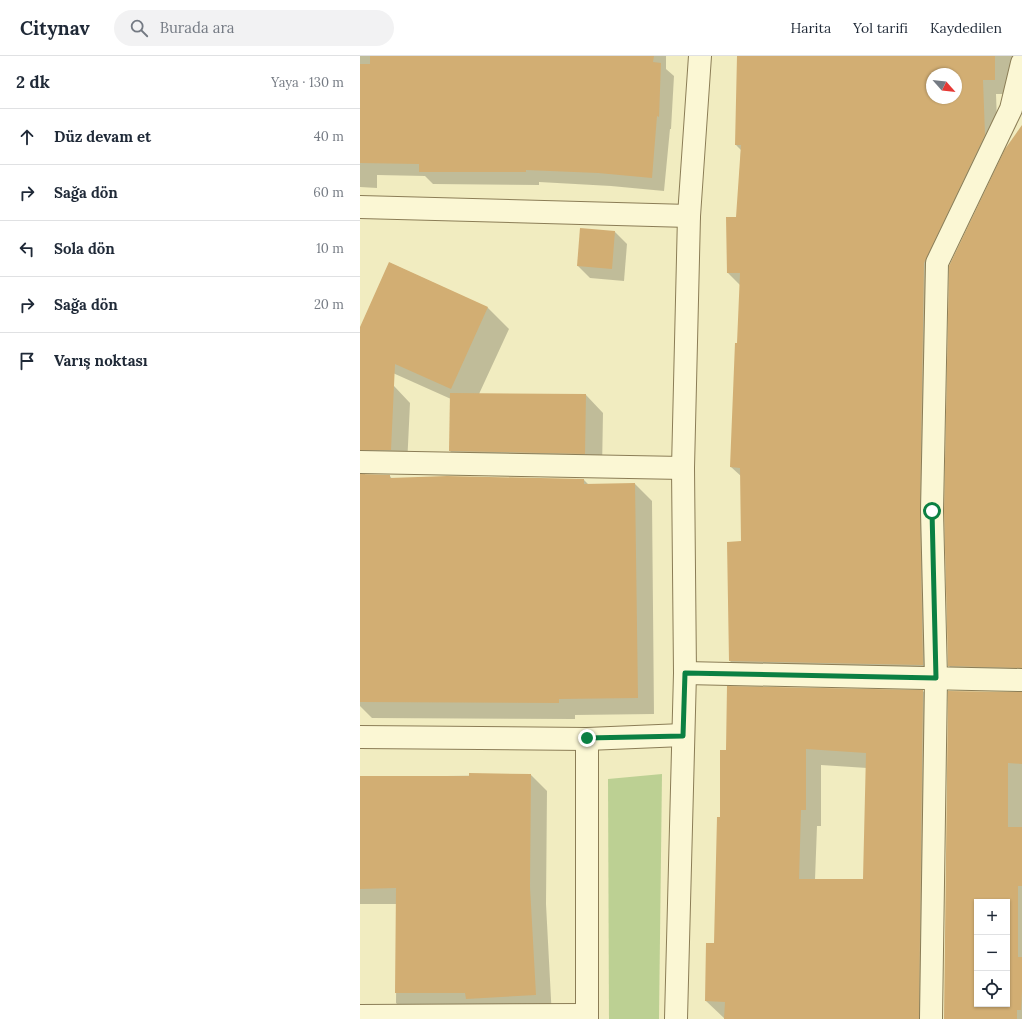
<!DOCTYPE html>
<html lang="tr">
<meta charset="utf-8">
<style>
body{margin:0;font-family:Lora,serif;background:#f2f2f3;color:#1f2937}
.controls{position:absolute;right:12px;bottom:12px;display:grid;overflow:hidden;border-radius:0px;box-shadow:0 1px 3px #0004}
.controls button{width:36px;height:36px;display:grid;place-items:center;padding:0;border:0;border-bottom:1px solid #e0e1e3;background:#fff;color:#1f2937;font:20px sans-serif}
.compass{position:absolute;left:566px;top:12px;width:36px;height:36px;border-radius:50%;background:#fff;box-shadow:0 1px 3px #0004;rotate:117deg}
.stop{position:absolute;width:12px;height:12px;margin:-9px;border:3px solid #0b8043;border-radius:50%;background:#fff}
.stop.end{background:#0b8043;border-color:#fff;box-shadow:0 1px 4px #0008}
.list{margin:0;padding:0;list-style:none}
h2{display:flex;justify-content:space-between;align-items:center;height:52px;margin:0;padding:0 16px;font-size:17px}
h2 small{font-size:13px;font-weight:400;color:#747a83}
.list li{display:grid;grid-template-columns:26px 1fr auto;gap:12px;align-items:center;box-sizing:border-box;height:56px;padding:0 16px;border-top:1px solid #e0e1e3}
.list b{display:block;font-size:15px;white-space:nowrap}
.list em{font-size:13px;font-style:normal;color:#747a83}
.icon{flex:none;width:22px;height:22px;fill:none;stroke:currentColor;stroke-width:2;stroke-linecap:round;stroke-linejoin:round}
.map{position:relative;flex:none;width:662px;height:963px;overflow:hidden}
header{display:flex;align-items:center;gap:24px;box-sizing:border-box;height:56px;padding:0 20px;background:#fff;border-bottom:1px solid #e0e1e3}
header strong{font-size:19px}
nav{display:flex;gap:22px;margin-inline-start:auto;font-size:14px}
.search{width:280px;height:36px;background:#f2f2f3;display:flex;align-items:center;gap:10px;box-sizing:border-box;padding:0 14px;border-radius:22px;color:#747a83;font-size:15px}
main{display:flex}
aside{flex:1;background:#fff}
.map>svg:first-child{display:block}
.grass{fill:#bcd093}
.shadow{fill:#0003;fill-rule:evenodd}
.building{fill:#d2ae73;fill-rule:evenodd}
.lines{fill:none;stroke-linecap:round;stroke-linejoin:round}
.minor-casing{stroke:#8b7d56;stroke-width:24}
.tertiary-casing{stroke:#8b7d56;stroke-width:24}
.minor{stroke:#fbf7d4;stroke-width:22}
.tertiary{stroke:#fbf7d4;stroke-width:22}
.route{stroke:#0b8043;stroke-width:5}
</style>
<header>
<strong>Citynav</strong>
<div class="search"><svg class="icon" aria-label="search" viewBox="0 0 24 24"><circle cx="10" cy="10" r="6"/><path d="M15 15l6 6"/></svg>Burada ara</div>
<nav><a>Harita</a><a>Yol tarifi</a><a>Kaydedilen</a></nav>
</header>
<main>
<aside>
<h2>2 dk<small>Yaya · 130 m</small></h2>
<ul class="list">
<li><svg class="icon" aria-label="ahead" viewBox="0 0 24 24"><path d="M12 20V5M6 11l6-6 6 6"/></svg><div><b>Düz devam et</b></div><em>40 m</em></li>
<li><svg class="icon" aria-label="right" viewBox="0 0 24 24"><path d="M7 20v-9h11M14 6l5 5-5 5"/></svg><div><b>Sağa dön</b></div><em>60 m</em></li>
<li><svg class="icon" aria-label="left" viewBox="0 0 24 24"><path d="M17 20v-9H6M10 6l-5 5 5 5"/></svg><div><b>Sola dön</b></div><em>10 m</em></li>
<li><svg class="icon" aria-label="right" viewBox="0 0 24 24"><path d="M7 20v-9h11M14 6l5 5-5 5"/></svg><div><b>Sağa dön</b></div><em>20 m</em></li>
<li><svg class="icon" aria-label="arrive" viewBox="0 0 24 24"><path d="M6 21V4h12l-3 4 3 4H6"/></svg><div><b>Varış noktası</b></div></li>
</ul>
</aside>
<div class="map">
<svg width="662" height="963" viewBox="0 0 662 963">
<rect width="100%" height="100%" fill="#f1ecc0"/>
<polygon class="grass" points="302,718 299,963 249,963 248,723"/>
<g class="shadow">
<polygon points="0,0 306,0 306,13 314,20 311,73 310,73 304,135 251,130 179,126 179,129 73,128 65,120 17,119 17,132 0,131"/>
<path d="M 378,0 L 660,0 L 649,38 L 636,38 L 638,93 L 578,221 L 577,623 L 383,619 L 370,605 L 382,486 L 382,421 L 371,411 L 381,230 L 368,217 L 367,162 L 377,162 L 381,94 L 376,89 ZM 572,18 L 596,18 L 596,42 L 572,42 Z"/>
<polygon points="662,90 662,627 605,626 589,610"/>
<polygon points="221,173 255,176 267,188 264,225 230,222 218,210"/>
<polygon points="30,207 128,252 149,273 119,338 226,339 243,357 242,414 107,412 90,395 91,343 15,309 0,294 0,274"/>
<polygon points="0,329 34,330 50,347 47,410 5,416 5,419 30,420 32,423 87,421 224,424 229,429 275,428 292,445 294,658 215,659 215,663 12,662 0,650"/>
<path d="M 563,635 L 579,652 L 574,963 L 365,963 L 346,945 L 355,888 L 367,695 ZM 461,709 L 507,712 L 504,824 L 455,824 L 457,770 L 461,770 Z"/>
<path d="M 662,638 L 662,963 L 585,963 ZM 617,846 L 647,846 L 647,948 L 617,948 Z"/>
<polygon points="171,719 187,735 186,848 192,962 52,963 36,947 37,848 0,848 0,721"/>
</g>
<g class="building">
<polygon points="10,0 294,0 293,6 301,7 299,61 297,60 292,122 238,117 166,114 166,116 59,116 59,108 0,107 0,8 10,8"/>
<path d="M 377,0 L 635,0 L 635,24 L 623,24 L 625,79 L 564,207 L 560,455 L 563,609 L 369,605 L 367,486 L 381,485 L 380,412 L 370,411 L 375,287 L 377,287 L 380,217 L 367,217 L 366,161 L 376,161 L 381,89 L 375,89 ZM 572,18 L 596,18 L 596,42 L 572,42 Z"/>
<polygon points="662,69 662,612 588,610 584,455 589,210 645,93"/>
<polygon points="220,172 255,175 252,213 217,210"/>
<polygon points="29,206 128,251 91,333 35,308 31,394 0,394 0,271"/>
<polygon points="90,337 226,338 225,398 89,395"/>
<polygon points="0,418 30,419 30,422 87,420 224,423 224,428 275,427 278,642 199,643 199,647 0,646"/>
<path d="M 367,630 L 563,634 L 559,963 L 364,963 L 365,946 L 345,945 L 346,887 L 354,887 L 357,761 L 360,761 L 360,694 L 366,694 ZM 446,693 L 506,697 L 503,823 L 439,823 L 441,754 L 446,754 Z"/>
<path d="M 588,635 L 662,636 L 662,708 L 648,707 L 648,771 L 662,771 L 662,830 L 658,830 L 658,901 L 662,901 L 662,934 L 661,954 L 657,954 L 657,963 L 584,963 ZM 617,846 L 647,846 L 647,948 L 617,948 Z"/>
<polygon points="109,717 171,718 170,831 176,939 106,943 105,937 35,937 36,832 0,833 0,720 109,720"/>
</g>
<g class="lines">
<defs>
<g id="minor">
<polyline points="0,151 329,160"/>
<polyline points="0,406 323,412"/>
<polyline points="325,617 662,624"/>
<polyline points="227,683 227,963"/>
<polyline points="0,960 227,959"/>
<polyline points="571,963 576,622 572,455 577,207 651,53 662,7"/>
</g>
<g id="tertiary">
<polyline points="0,681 227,683 323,679"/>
<polyline points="316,963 325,617 323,412 329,160 340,0"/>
</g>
</defs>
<use href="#minor" class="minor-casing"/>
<use href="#tertiary" class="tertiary-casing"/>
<use href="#minor" class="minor"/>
<use href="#tertiary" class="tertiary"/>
</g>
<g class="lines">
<polyline class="route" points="227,682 323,680 325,617 576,622 572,455"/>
</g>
</svg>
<div class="controls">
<button>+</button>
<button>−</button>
<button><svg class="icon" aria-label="locate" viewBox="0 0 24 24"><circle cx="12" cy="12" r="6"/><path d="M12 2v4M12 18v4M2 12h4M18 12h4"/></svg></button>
</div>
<svg class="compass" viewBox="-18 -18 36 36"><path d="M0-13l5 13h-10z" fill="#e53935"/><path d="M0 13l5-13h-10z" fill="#747a83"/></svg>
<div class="stop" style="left:572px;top:455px"></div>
<div class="stop end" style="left:227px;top:682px"></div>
</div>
</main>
